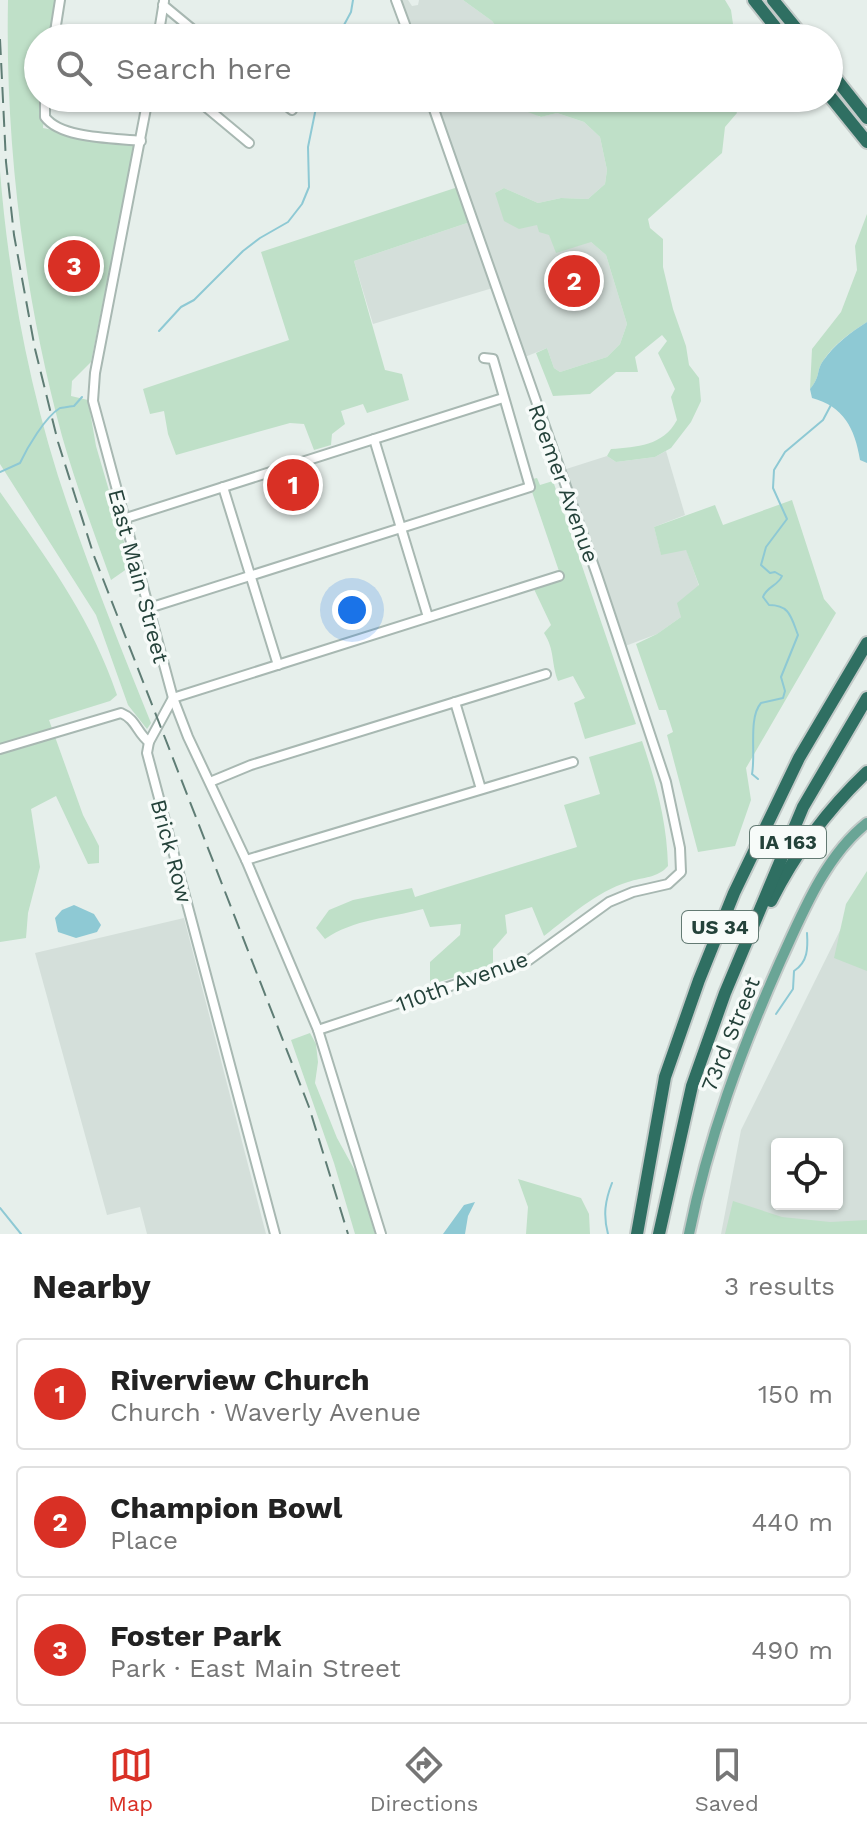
<!DOCTYPE html>
<meta charset="utf-8">
<style>
body{margin:0;font-family:"Work Sans",sans-serif;background:#f6f6f6;color:#222}
.controls{position:absolute;right:24px;bottom:24px;display:grid;overflow:hidden;border-radius:8px;box-shadow:0 2px 6px #0004}
.controls button{width:72px;height:72px;display:grid;place-items:center;padding:0;border:0;border-bottom:2px solid #e0e0e0;background:#fff;color:#222;font:40px sans-serif}
.you{position:absolute;left:352px;top:610px;width:28px;height:28px;margin:-20px;border:6px solid #fff;border-radius:50%;background:#1a73e8;box-shadow:0 0 0 12px #1a73e833}
.badge{display:grid;place-items:center;width:52px;height:52px;border-radius:50%;background:#d93025;color:#fff;font-size:26px;font-weight:700}
.pin{position:absolute;translate:-50% -50%;border:4px solid #fff;box-shadow:0 2px 8px #0006}
.list{margin:0;padding:0;list-style:none}
h2{display:flex;justify-content:space-between;align-items:center;height:104px;margin:0;padding:0 32px;font-size:34px}
h2 small{font-size:26px;font-weight:400;color:#767676}
.list li{display:grid;grid-template-columns:52px 1fr auto;gap:24px;align-items:center;box-sizing:border-box;height:112px;margin:0 16px 16px;padding:0 16px;border:2px solid #e0e0e0;border-radius:8px}
.list b{display:block;font-size:30px;white-space:nowrap}
.list p{margin:0;font-size:26px;white-space:nowrap;color:#767676}
.list em{font-size:26px;font-style:normal;color:#767676}
.icon{flex:none;width:44px;height:44px;fill:none;stroke:currentColor;stroke-width:2;stroke-linecap:round;stroke-linejoin:round}
.map{position:relative;flex:none;width:867px;height:1234px;overflow:hidden}
.search{position:absolute;background:#fff;box-shadow:0 2px 6px #0004;left:24px;right:24px;top:24px;height:88px;display:flex;align-items:center;gap:20px;box-sizing:border-box;padding:0 28px;border-radius:44px;color:#767676;font-size:30px}
.sheet{height:488px;background:#fff}
nav{display:flex;justify-content:space-around;align-items:center;box-sizing:border-box;height:112px;border-top:2px solid #e0e0e0;background:#fff;font-size:22px;color:#767676}
nav a{display:grid;justify-items:center;gap:4px}
nav .on{color:#d93025}
.map>svg:first-child{display:block}
.built{fill:#d4dfda;fill-rule:evenodd}
.green{fill:#bfe0c8}
.water{fill:#8ec9d4}
.lines{fill:none;stroke-linecap:round;stroke-linejoin:round}
.stream{stroke:#8ec9d4;stroke-width:2}
.minor-casing{stroke:#a8b8b2;stroke-width:12}
.major-casing{stroke:#c2cac8;stroke-width:14}
.highway-casing{stroke:#c2cac8;stroke-width:16}
.minor{stroke:#fff;stroke-width:8}
.major{stroke:#6aa596;stroke-width:10}
.highway{stroke:#2f6f62;stroke-width:12}
.rail{stroke:#5f7d75;stroke-width:2;stroke-dasharray:16 8;stroke-linecap:butt}
.labels{text-anchor:middle;stroke-width:7;stroke-linejoin:round;paint-order:stroke}
.shield{fill:#f7fbf9;stroke:#637a73;stroke-width:2}
.shield-label{font-size:20px;font-weight:bold;fill:#24423a}
.street-label{font-size:22px;fill:#24423a;stroke:#f7fbf9}
</style>
<div class="map">
<svg width="867" height="1234" viewBox="0 0 867 1234">
<rect width="100%" height="100%" fill="#e6efeb"/>
<g class="built">
<polygon points="396,0 408,0 412,6 418,5 419,0 463,0 492,21 505,38 410,38"/>
<polygon points="430,98 510,98 540,117 557,113 584,122 600,137 607,170 605,184 588,199 561,198 538,203 504,188 495,193 537,224 591,242 606,255 627,324 620,344 607,357 560,372 554,368 547,348 520,359 496,287 373,324 354,261 473,221"/>
<polygon points="666,451 685,515 654,527 661,554 686,549 699,586 681,617 657,634 620,648 560,471 607,456 616,462 655,457"/>
<path d="M 867,876 L 867,1234 L 721,1234 L 741,1130 ZM 777,1144 L 837,1144 L 837,1204 L 777,1204 Z"/>
<polygon points="184,918 266,1234 147,1234 140,1207 107,1215 35,953"/>
</g>
<g class="green">
<path d="M 8,0 L 60,0 L 54,38 L 38,38 L 38,98 L 45,98 L 43,128 L 134,146 L 91,362 L 72,381 L 71,396 L 88,400 L 96,446 L 131,566 L 111,580 C 94,533 76,485 62,436 C 24,295 5,146 8,0 Z"/>
<polygon points="463,0 725,0 731,10 735,38 505,38 492,21"/>
<path d="M 510,98 L 729,98 L 737,113 L 725,127 L 722,153 L 648,219 L 650,228 L 663,239 L 663,267 L 673,309 L 686,346 L 689,365 L 699,378 L 701,401 L 691,422 L 671,448 L 655,457 L 616,462 L 607,456 L 611,449 C 637,447 663,446 677,420 L 671,397 L 675,389 L 658,353 L 667,341 L 662,335 L 635,357 L 638,372 L 616,372 L 590,394 L 553,396 L 536,353 L 547,348 L 554,368 L 560,372 L 607,357 L 620,344 L 627,324 L 606,255 L 591,242 L 556,253 L 549,235 L 539,232 L 537,225 L 519,229 L 504,221 L 495,193 L 504,188 L 538,203 L 561,198 L 588,199 L 605,184 L 607,170 L 600,137 L 584,122 L 557,113 L 541,117 L 520,109 Z"/>
<path d="M 0,171 C 9,284 31,399 68,506 C 93,579 122,651 151,723 L 147,729 L 128,705 L 96,615 L 0,464 Z"/>
<polygon points="461,186 473,221 354,261 385,370 402,374 409,400 367,413 363,404 341,411 345,424 332,434 331,445 314,450 304,424 290,423 176,455 168,434 164,411 150,414 143,389 289,340 261,252"/>
<path d="M 867,214 L 867,322 C 851,332 833,345 823,361 C 816,371 821,376 810,389 L 812,349 L 841,312 L 857,270 L 855,246 Z"/>
<path d="M 537,478 L 540,485 L 553,481 L 636,724 L 585,739 L 574,703 L 585,698 L 573,676 L 558,681 C 551,663 555,650 544,633 L 551,625 L 533,587 L 561,577 L 528,480 Z"/>
<path d="M 0,492 C 47,559 90,616 117,695 L 110,701 L 49,720 L 83,815 L 99,846 L 99,863 L 88,864 L 56,796 L 31,809 L 40,867 L 28,913 L 26,938 L 0,942 Z"/>
<polygon points="792,500 824,599 836,613 746,768 751,800 735,846 698,852 667,735 673,732 666,710 659,710 636,644 657,634 681,617 677,603 699,585 686,550 661,555 654,527 715,505 723,525"/>
<path d="M 642,741 C 656,782 667,822 668,866 C 658,878 643,877 628,882 C 596,892 570,916 544,936 L 532,907 L 505,915 L 507,933 L 493,949 L 493,965 L 430,985 L 430,962 L 460,935 L 461,924 L 430,927 L 423,909 C 389,918 354,919 325,939 L 316,928 L 329,910 L 353,900 L 412,888 L 415,897 L 577,847 L 564,805 L 600,794 L 589,757 Z"/>
<polygon points="867,871 867,971 834,958 846,904"/>
<polygon points="310,1033 316,1044 318,1062 315,1083 337,1138 358,1176 375,1234 355,1234 334,1163 291,1040"/>
<polygon points="518,1179 581,1198 589,1214 590,1234 526,1234 528,1207"/>
<polygon points="733,1201 782,1217 830,1222 867,1220 867,1234 725,1234"/>
</g>
<g class="water">
<path d="M 867,322 L 867,463 L 860,460 C 855,428 843,406 812,398 L 810,389 C 821,376 816,371 823,361 C 834,345 851,332 867,322 Z"/>
<polygon points="74,905 94,914 101,925 97,932 76,938 58,932 55,918 62,910"/>
<polygon points="475,1202 468,1216 465,1234 443,1234 464,1205"/>
</g>
<g class="lines">
<g class="stream">
<polyline points="337,38 351,12 353,0"/>
<polyline points="159,331 181,307 194,300 243,251 260,238 288,222 302,204 309,187 308,147 318,98"/>
<path d="M 0,472 L 20,463 C 27,448 45,417 60,408 C 61,408 73,406 74,406 L 82,397"/>
<path d="M 758,779 L 752,774 C 756,753 748,718 761,703 L 783,698 L 785,691 L 781,677 L 798,635 C 791,617 790,605 769,605 L 763,597 C 767,586 778,586 782,576 L 775,572 L 770,573 L 761,565 L 766,547 L 787,519 L 773,488 L 774,470 L 785,452 L 823,420 L 832,403"/>
<path d="M 776,1014 L 793,989 L 794,971 C 808,962 808,948 807,933"/>
<polyline points="0,1208 21,1234"/>
<path d="M 608,1234 C 603,1215 605,1201 612,1183"/>
</g>
<defs>
<g id="minor">
<polyline points="396,0 410,38"/>
<polyline points="163,5 203,38"/>
<polyline points="54,38 60,0"/>
<polyline points="158,38 164,1"/>
<path d="M 45,98 L 45,117 C 61,139 115,138 141,141"/>
<polyline points="148,98 95,373 93,401 173,698 188,737 246,860 318,1030 381,1234"/>
<polyline points="195,98 249,143"/>
<polyline points="277,98 292,110"/>
<polyline points="374,439 428,617"/>
<polyline points="223,487 278,665"/>
<polyline points="123,519 503,398"/>
<polyline points="149,608 530,487 493,359 484,358"/>
<polyline points="173,698 149,742 147,753 275,1234"/>
<polyline points="173,698 559,576"/>
<polyline points="455,702 481,789"/>
<path d="M 0,749 L 121,713 C 136,719 137,733 149,742"/>
<polyline points="210,782 251,765 546,674"/>
<polyline points="246,860 573,762"/>
<polyline points="318,1030 529,960 609,902 633,892 668,884 681,872 680,848 666,782 597,575 430,98"/>
</g>
<path id="major" d="M 689,1234 C 708,1139 741,1050 780,962 C 802,914 825,856 867,823"/>
<g id="highway">
<polyline points="754,0 784,38"/>
<polyline points="773,0 804,38"/>
<polyline points="829,70 867,118"/>
<polyline points="829,95 867,142"/>
<path d="M 771,901 C 796,852 828,809 867,772"/>
<polyline points="637,1234 665,1077 699,980 734,893 799,758 867,643"/>
<polyline points="659,1234 692,1086 725,993 803,807 867,698"/>
</g>
</defs>
<use href="#minor" class="minor-casing"/>
<use href="#major" class="major-casing"/>
<use href="#highway" class="highway-casing"/>
<use href="#minor" class="minor"/>
<use href="#major" class="major"/>
<use href="#highway" class="highway"/>
<polyline class="rail" points="0,39 6,162 14,235 35,349 58,442 94,556 309,1107 348,1234"/>
</g>
<g class="labels">
<g class="shield">
<rect x="750" y="826" width="76" height="32" rx="6"/>
<rect x="682" y="911" width="76" height="32" rx="6"/>
</g>
<g class="shield-label">
<text x="788" y="849">IA 163</text>
<text x="720" y="934">US 34</text>
</g>
<g class="street-label">
<text transform="translate(564 483) rotate(70)" y="8">Roemer Avenue</text>
<text transform="translate(139 576) rotate(75)" y="8">East Main Street</text>
<text transform="translate(172 851) rotate(75)" y="8">Brick Row</text>
<text transform="translate(462 981) rotate(-20)" y="8">110th Avenue</text>
<text transform="translate(730 1034) rotate(-68)" y="8">73rd Street</text>
</g>
</g>
</svg>
<div class="controls">
<button><svg class="icon" aria-label="locate" viewBox="0 0 24 24"><circle cx="12" cy="12" r="6"/><path d="M12 2v4M12 18v4M2 12h4M18 12h4"/></svg></button>
</div>
<div class="you"></div>
<div class="pin badge" style="left:293px;top:485px">1</div>
<div class="pin badge" style="left:574px;top:281px">2</div>
<div class="pin badge" style="left:74px;top:266px">3</div>
<div class="search"><svg class="icon" aria-label="search" viewBox="0 0 24 24"><circle cx="10" cy="10" r="6"/><path d="M15 15l6 6"/></svg>Search here</div>
</div>
<section class="sheet">
<h2>Nearby<small>3 results</small></h2>
<ul class="list">
<li><span class="badge">1</span><div><b>Riverview Church</b><p>Church · Waverly Avenue</p></div><em>150 m</em></li>
<li><span class="badge">2</span><div><b>Champion Bowl</b><p>Place</p></div><em>440 m</em></li>
<li><span class="badge">3</span><div><b>Foster Park</b><p>Park · East Main Street</p></div><em>490 m</em></li>
</ul>
</section>
<nav>
<a class="on"><svg class="icon" aria-label="map" viewBox="0 0 24 24"><path d="M3 6l6-2 6 2 6-2v14l-6 2-6-2-6 2zM9 4v14M15 6v14"/></svg>Map</a>
<a><svg class="icon" aria-label="directions" viewBox="0 0 24 24"><path d="M12 3l9 9-9 9-9-9zM9 14v-3h6M13 9l2 2-2 2"/></svg>Directions</a>
<a><svg class="icon" aria-label="saved" viewBox="0 0 24 24"><path d="M7 4h10v16l-5-4-5 4z"/></svg>Saved</a>
</nav>
